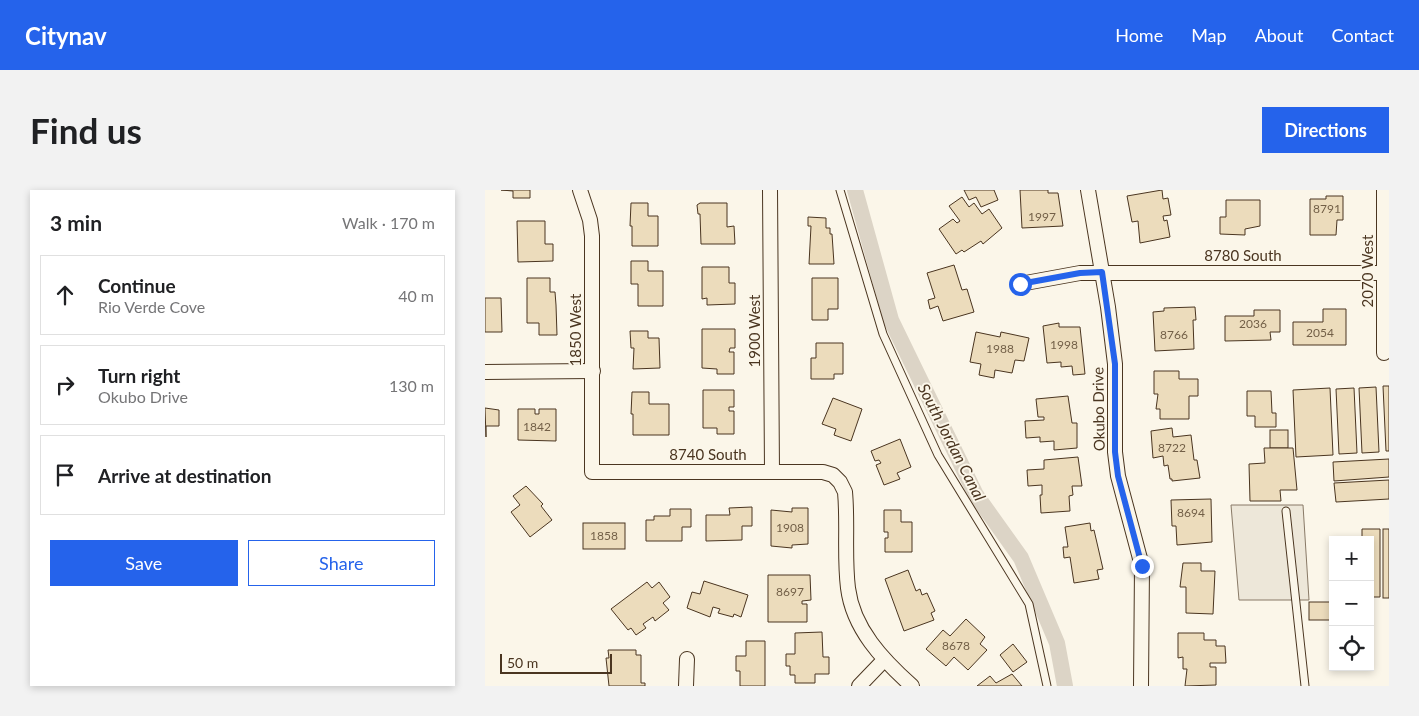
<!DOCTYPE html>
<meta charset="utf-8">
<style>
body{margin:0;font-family:Lato,sans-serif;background:#f2f2f2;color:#202124}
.controls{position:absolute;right:15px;bottom:15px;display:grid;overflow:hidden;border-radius:0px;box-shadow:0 2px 8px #0003}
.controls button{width:45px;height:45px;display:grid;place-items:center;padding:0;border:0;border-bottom:1px solid #e0e0e0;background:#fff;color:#202124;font:25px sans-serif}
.scale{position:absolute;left:15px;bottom:12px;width:112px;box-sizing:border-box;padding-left:5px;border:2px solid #4a3520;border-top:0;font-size:14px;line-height:18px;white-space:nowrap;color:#4a3520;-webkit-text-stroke:4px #fbf6e9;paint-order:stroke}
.stop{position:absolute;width:15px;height:15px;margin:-11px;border:4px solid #2563eb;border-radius:50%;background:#fff}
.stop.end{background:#2563eb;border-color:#fff;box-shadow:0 1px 5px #0008}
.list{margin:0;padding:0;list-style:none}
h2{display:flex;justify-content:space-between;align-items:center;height:65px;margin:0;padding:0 20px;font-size:21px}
h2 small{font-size:16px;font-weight:400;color:#757577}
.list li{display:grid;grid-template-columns:32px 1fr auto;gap:15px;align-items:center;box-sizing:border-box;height:80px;margin:0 10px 10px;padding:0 10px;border:1px solid #e0e0e0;border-radius:0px}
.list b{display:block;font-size:19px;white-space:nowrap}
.list p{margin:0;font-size:16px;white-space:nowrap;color:#757577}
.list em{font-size:16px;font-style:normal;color:#757577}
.actions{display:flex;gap:10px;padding:15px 20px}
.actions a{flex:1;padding:11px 0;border:1px solid #2563eb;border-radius:0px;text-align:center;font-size:18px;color:#2563eb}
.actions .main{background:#2563eb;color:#fff}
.icon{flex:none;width:28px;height:28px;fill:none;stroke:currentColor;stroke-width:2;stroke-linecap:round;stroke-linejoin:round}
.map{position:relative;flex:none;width:904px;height:496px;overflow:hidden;border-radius:0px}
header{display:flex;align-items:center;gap:30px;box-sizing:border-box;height:70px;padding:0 25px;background:#2563eb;color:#fff}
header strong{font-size:24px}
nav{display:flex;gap:28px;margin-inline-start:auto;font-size:18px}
.intro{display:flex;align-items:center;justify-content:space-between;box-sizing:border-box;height:120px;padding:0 30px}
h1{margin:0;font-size:35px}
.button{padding:12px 22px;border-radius:0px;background:#2563eb;color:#fff;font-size:18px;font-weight:700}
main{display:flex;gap:30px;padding:0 30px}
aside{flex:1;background:#fff;border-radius:0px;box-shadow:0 2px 8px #0003}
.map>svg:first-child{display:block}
.parking{fill:#ede7d9;stroke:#887966}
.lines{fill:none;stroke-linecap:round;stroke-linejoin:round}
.canal{stroke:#dcd4c6;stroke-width:16}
.building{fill:#ecdcbc;stroke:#4a3520}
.service-casing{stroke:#4a3520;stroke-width:9}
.minor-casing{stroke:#4a3520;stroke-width:16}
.service{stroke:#fbf6e9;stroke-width:7}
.minor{stroke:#fbf6e9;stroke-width:14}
.route{stroke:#2563eb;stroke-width:6}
.labels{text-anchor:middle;stroke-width:4;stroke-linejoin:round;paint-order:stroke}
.number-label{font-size:12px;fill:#725f47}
.street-label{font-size:15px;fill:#4a3520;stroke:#fbf6e9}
.water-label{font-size:16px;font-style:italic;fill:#4a3520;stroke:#fbf6e9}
</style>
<header>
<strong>Citynav</strong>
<nav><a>Home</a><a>Map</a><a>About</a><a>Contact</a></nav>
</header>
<div class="intro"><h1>Find us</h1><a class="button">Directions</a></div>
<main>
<aside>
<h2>3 min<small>Walk · 170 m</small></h2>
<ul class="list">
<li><svg class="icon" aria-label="ahead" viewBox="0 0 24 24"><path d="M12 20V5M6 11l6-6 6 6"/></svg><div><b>Continue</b><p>Rio Verde Cove</p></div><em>40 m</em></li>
<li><svg class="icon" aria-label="right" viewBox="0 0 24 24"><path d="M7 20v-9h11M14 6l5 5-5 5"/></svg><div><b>Turn right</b><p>Okubo Drive</p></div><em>130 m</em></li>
<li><svg class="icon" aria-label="arrive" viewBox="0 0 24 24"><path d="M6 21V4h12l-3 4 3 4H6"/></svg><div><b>Arrive at destination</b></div></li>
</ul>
<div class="actions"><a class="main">Save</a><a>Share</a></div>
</aside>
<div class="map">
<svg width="904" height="496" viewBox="0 0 904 496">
<rect width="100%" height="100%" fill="#fbf6e9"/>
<polygon class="parking" points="746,315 818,315 824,410 754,410"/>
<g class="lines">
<polyline class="canal" points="370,0 406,130 491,305 536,368 572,453 580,496"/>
</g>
<g class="building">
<polygon points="16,0 45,0 45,8 28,8 28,1"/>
<polygon points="479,0 509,0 513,10 496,17 491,7 484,10"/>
<polygon points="535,0 563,0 563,3 573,3 578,36 537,38"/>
<polygon points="677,0 678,9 683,8 686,25 678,26 679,31 682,30 685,47 655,53 653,31 647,32 642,6"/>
<polygon points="841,6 858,6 858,30 852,30 851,45 825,45 825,9 841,9"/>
<polygon points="477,7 484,17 489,13 497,24 504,19 517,38 498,54 496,51 479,62 477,60 471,64 454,39 468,29 472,33 475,31 464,16"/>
<polygon points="741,10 775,10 775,36 760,39 760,45 735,44 735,27 741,27"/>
<polygon points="146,13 163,13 163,26 173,26 173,56 147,56 147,36 145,36"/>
<polygon points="215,13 242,13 242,37 249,36 250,54 216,54 215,24 213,24 212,15"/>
<polygon points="323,27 341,28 341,38 345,38 345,44 347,44 349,74 324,74 326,36 323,36"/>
<polygon points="32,31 60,31 60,54 68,54 68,71 33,72"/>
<polygon points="146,71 163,71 163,81 178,81 178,116 153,116 153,94 146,94"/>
<polygon points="469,75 477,100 482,99 489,122 458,131 453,116 445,119 443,110 450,108 442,83"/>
<polygon points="217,77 244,77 244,93 250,93 250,114 222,115 222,108 217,109"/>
<polygon points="42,88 65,88 65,102 70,102 71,115 72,145 54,145 54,133 42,133"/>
<polygon points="327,88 353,88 353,119 343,119 343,130 327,130"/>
<polygon points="0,108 16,108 17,142 0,142"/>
<polygon points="710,117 711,130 708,130 709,159 670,161 668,122 679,121 679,118"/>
<polygon points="838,119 861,119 861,155 808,155 808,132 838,132"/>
<polygon points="769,120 795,120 795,142 785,142 786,150 740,151 740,126 769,126"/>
<polygon points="574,133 574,137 595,137 600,184 588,185 587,176 576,177 576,172 562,173 558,136"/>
<polygon points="217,139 250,139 250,158 245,158 244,162 249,162 249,184 232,184 232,179 217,178"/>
<polygon points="145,141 163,141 163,148 174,148 175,178 148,179 149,158 146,158"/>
<polygon points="491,142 515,147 516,142 544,148 539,171 530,170 527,183 510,180 509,188 494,185 496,174 485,172"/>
<polygon points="331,153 358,153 358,184 349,184 349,189 326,189 326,168 331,168"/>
<polygon points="669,181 694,181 694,189 713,189 713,206 704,206 704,229 675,229 675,219 671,219 673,204 669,204"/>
<polygon points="898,196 904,196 904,261 901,261"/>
<polygon points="891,197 894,262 877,263 874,198"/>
<polygon points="845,198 848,265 811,267 808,200"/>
<polygon points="869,198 872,263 854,264 851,199"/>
<polygon points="218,200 249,200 249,217 244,217 244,221 249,221 249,244 232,244 232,238 218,238"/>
<polygon points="762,201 786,201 787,223 791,223 791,237 770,237 770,226 762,226"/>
<polygon points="147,202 164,202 164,214 184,214 184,245 148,245 148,224 146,224"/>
<polygon points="583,206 587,233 592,233 592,258 569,260 569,251 555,252 555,247 541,248 540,231 559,230 559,227 553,227 551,209"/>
<polygon points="348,208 377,219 366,251 349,245 351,239 337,234"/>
<polygon points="0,218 14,220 14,236 1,236 1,247"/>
<polygon points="33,219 50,219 50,224 54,224 54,219 71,219 71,251 33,250"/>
<polygon points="687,238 688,247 706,245 709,270 712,270 715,288 687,291 687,289 685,289 683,275 679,276 678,266 668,268 666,241"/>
<rect x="785" y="240" width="18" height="18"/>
<polygon points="415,249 426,277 412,283 415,289 399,295 391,275 396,273 394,270 390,271 386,261"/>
<polygon points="779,258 808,258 812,300 795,300 796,311 765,311 764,274 780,273"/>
<polygon points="593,267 597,296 587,296 588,305 584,306 585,321 556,323 555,305 557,305 557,295 543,296 542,280 559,279 559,270"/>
<polygon points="904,269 904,287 849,291 848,272"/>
<polygon points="904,290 904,309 851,312 849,293"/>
<polygon points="41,296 58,314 56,316 67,330 45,347 26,322 35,315 28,306"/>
<polygon points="726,309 727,352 692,355 691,336 687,336 686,310"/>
<polygon points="267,317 267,336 257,336 257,350 221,351 221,325 245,325 244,318"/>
<polygon points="307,318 323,318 323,354 307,355 307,358 286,356 286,320 307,322"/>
<polygon points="185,319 206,319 206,337 197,337 197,351 161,351 161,330 169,330 169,326 185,326"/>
<polygon points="399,320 416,320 416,332 427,332 427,362 400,362 400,348 403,348 403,342 399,342"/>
<rect x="98" y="333" width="42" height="26"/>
<polygon points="605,333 606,341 609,340 618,379 612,380 614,389 589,393 585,367 579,368 578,357 583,357 580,337"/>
<polygon points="877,339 895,339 895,407 885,407 885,350 877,350"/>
<rect x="898" y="339" width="6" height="69"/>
<polygon points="698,373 716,373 716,381 730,381 728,424 701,423 701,397 695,397"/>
<polygon points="423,380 431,401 435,399 437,405 442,403 450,421 446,423 449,430 419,441 400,389"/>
<polygon points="283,385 325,385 326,410 317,411 317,414 322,414 322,432 283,432"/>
<polygon points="219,391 263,405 256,427 249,424 248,427 233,423 235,419 228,417 225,427 202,418 207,402 215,404"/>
<polygon points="162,392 167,398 174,392 185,407 178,413 184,420 170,431 168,427 158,434 161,438 151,445 146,438 143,440 126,419"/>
<rect x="824" y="412" width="23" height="18"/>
<polygon points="481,429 500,447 495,454 502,460 483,480 469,467 461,476 441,459 458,440 465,446"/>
<polygon points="337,442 338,467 344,467 344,484 330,484 330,493 310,493 310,485 305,485 305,476 301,476 301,464 310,464 310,443"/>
<polygon points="693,443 719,443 719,450 731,450 731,456 740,456 741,473 725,473 725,477 731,477 731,495 700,496 702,479 698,479 698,467 693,468"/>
<polygon points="261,451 280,451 280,496 255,496 255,481 251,481 251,466 261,466"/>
<polygon points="528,454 542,472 528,482 515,465"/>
<polygon points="123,460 151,460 151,465 156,465 156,493 160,493 160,496 124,496 121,468 124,468"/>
<polygon points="527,484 537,496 492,496 505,486 511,493"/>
</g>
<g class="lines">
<defs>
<g id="service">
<polyline points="355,0 398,144 453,265 544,414 562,496"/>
<polyline points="801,321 820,496"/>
</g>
<g id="minor">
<path d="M 95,0 L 105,30 L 107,46 L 107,282 L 338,282 L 348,285 L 355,292 L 360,302 C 363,334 359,366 363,398 C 368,439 398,470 427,496"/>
<polyline points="285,0 287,281"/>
<polyline points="603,0 623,117 630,174 630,262 633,286 657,376 656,496"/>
<polyline points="899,0 899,163"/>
<polyline points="535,94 595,83 899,83"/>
<polyline points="0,182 108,181"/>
<polyline points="201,496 202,469"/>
<polyline points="374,496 399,470"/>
</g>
</defs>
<use href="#service" class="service-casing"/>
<use href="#minor" class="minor-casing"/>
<use href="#service" class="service"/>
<use href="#minor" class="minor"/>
</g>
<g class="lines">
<polyline class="route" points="535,94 595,83 617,82 630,174 630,262 633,286 657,376"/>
</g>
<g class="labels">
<g class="number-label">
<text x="842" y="23">8791</text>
<text x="557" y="31">1997</text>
<text x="768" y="138">2036</text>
<text x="835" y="147">2054</text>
<text x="689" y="149">8766</text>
<text x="579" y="159">1998</text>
<text x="515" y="163">1988</text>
<text x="52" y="241">1842</text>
<text x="687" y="262">8722</text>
<text x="706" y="327">8694</text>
<text x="305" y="342">1908</text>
<text x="119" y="350">1858</text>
<text x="305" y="406">8697</text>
<text x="471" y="460">8678</text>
</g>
<g class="street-label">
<text x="758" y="71">8780 South</text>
<text transform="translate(883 81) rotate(-90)" y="5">2070 West</text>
<text transform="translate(91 140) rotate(-90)" y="5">1850 West</text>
<text transform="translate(270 141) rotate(-90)" y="5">1900 West</text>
<text transform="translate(614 219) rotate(-91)" y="5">Okubo Drive</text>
<text x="223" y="270">8740 South</text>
</g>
<g class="water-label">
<text transform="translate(467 252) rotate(63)" y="6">South Jordan Canal</text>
</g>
</g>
</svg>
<div class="controls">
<button>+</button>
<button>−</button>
<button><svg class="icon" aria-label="locate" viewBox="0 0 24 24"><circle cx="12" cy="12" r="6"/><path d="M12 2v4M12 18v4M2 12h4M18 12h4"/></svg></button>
</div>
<div class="scale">50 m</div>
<div class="stop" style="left:535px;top:94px"></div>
<div class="stop end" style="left:657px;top:376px"></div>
</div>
</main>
